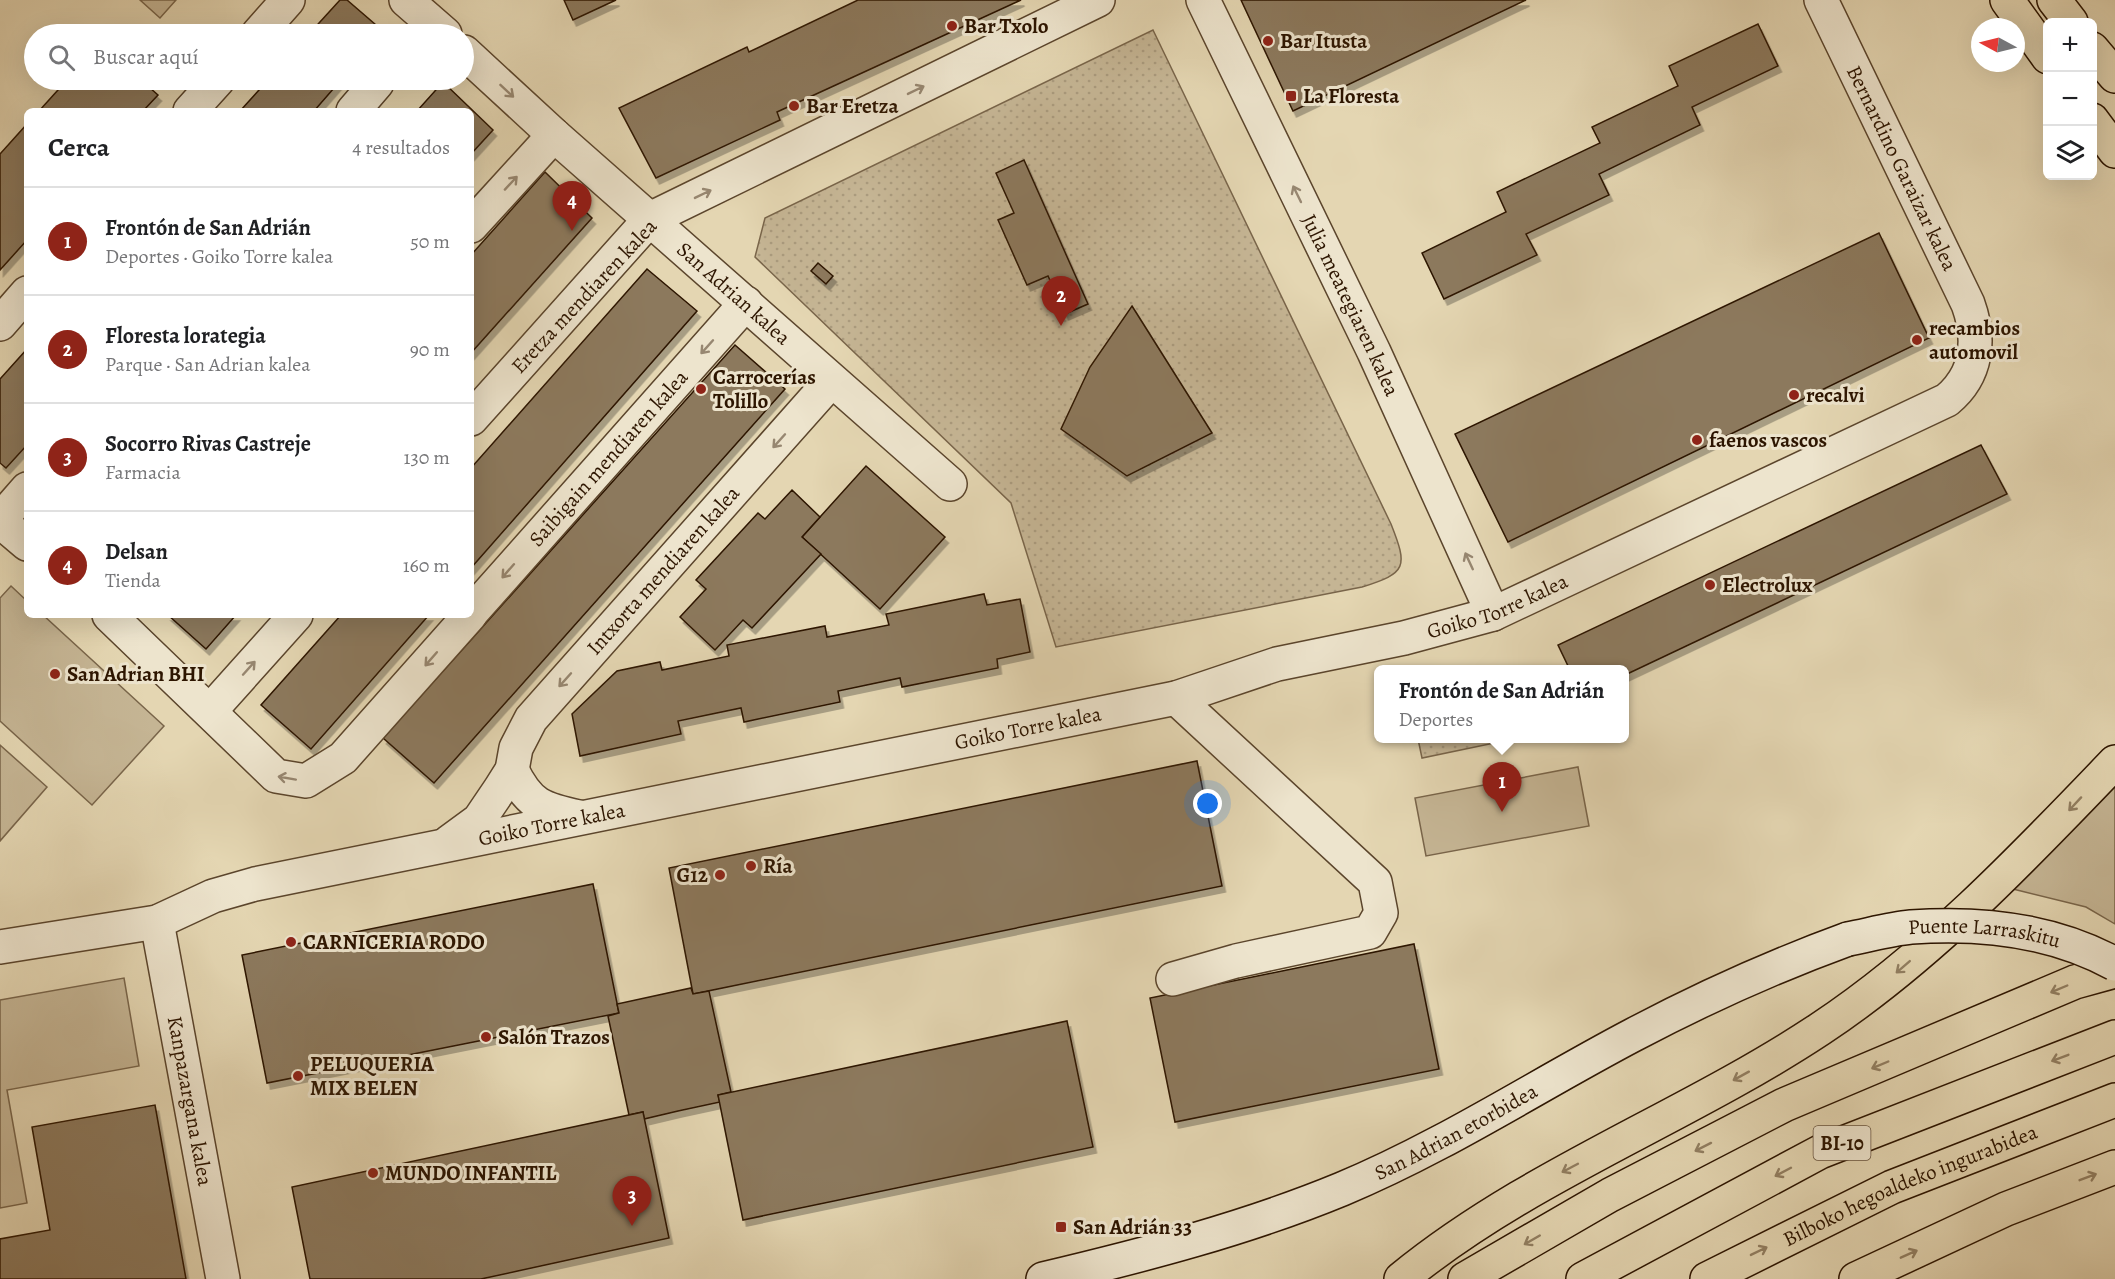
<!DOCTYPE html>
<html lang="es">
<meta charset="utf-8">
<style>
body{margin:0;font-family:Alegreya,serif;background:#f6f6f6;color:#202124}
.controls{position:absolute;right:18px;top:18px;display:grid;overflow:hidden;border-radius:9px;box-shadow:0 6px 24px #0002}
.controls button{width:54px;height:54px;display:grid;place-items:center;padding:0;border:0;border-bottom:2px solid #e0e0e0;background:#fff;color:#202124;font:30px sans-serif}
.compass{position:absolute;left:1971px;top:18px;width:54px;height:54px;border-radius:50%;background:#fff;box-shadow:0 6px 24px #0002;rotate:277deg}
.you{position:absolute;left:1208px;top:804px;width:21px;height:21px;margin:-15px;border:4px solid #fff;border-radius:50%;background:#1a73e8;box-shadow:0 0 0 9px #1a73e833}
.badge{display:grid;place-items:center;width:39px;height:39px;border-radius:50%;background:#8f2418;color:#fff;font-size:20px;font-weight:700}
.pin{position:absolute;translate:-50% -50px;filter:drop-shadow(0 2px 3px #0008)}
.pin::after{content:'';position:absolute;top:32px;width:21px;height:18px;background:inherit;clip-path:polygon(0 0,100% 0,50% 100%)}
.popup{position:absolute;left:1374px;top:665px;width:255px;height:78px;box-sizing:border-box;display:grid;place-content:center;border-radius:9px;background:#fff;filter:drop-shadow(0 2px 4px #0005);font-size:20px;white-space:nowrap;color:#757577}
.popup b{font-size:22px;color:#202124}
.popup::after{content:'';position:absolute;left:50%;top:100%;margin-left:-12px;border:12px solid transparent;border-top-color:#fff}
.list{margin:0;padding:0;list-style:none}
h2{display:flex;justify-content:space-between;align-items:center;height:78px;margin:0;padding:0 24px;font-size:26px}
h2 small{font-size:20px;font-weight:400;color:#757577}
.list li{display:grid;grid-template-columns:39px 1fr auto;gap:18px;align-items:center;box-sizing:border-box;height:108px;padding:0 24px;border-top:2px solid #e0e0e0}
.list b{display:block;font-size:22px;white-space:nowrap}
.list p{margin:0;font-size:20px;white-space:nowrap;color:#757577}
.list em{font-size:20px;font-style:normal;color:#757577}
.icon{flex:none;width:33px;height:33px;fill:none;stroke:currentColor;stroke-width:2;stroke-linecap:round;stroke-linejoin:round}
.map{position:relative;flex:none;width:2115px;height:1279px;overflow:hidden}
.search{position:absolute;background:#fff;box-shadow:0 6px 24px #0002;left:24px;top:24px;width:450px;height:66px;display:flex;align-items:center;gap:15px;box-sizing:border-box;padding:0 21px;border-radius:33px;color:#757577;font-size:22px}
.panel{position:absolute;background:#fff;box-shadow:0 6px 24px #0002;left:24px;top:108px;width:450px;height:510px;border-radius:9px}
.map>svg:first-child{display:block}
.grass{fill:#c5b594;stroke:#79654a;stroke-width:1.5}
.park{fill:url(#park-dots);stroke:#79654a;stroke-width:1.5}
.building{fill:#8c795d;stroke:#2d1500;stroke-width:1.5;filter:url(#shadow)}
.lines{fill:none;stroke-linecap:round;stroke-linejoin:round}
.street-casing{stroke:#5b452c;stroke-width:36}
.secondary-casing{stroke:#2d1500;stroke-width:36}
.highway-casing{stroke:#2d1500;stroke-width:36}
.street{stroke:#ede4cd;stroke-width:33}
.secondary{stroke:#ede4cd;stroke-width:33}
.highway{stroke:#e4d6b2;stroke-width:33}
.secondary-bridge-casing{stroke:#2d1500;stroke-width:36;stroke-linecap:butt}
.secondary-bridge{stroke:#ede4cd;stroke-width:33}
.oneway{stroke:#978771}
.oneway2{stroke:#927f62}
.poi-dot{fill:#8f2418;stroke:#ede4cd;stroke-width:2}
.labels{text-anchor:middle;stroke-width:6;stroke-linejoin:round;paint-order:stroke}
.shield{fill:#ede4cd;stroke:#67533e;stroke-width:1.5}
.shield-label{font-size:20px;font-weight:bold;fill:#2d1500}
.poi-label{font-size:21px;font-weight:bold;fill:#2d1500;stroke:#ede4cd;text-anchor:start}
.street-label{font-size:21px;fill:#2d1500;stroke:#ede4cd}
</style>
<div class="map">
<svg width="2115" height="1279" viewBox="0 0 2115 1279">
<defs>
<pattern id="park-dots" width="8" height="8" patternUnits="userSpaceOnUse" patternTransform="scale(1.5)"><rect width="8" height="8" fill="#c5b594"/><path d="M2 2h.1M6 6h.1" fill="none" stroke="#aa9b7e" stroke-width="1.8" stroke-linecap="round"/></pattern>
<filter id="shadow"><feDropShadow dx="3.5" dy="6" stdDeviation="0" flood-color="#0004"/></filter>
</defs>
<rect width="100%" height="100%" fill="#e4d6b2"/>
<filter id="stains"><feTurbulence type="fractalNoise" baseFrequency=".00333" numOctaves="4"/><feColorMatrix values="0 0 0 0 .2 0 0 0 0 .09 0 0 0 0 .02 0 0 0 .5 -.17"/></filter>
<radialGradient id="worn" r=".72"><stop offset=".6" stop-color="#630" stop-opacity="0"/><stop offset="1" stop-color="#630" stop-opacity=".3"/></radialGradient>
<g class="grass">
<polygon points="140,0 176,0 160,18"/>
<polygon points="11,586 27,601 27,615 43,615 164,726 92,805 0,721 0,598"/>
<polygon points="0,745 47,787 0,841"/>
<polygon points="1578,767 1589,826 1426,856 1415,798"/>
<polygon points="2115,775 2115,924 2086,907 2009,888"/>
<polygon points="124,978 139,1066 7,1090 27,1203 0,1208 0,1000"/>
</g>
<g class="park">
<path d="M 1153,30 L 1391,524 C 1408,567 1407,573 1362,587 L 1056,647 L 1011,503 L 755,257 L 765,218 Z"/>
<polygon points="1503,738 1504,741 1422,758 1418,739"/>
</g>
<g class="building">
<polygon points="340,0 347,0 383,31 380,34 309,34"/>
<polygon points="564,0 616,0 573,20"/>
<polygon points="858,0 1021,0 777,112 780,120 656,178 619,108 747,47 749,52"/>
<polygon points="1241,0 1526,0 1293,111"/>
<polygon points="1758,24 1778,66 1692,107 1700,125 1599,174 1609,195 1526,234 1537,255 1444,299 1422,253 1506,212 1497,192 1600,143 1592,127 1678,86 1669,66"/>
<polygon points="67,80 141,80 158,95 143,111 39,111"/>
<polygon points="268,80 341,80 314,111 240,111"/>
<polygon points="443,82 493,130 471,154 471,111 417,111"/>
<polygon points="27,124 27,240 0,270 0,154"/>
<polygon points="1024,160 1088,304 1065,314 1048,276 1027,285 998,220 1014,213 996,173"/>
<polygon points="545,172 592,218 471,353 471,255"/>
<polygon points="1879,233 1929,338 1508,542 1455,434"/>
<polygon points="818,263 833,276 826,284 811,271"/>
<polygon points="647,269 697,311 471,568 471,468"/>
<polygon points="1132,306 1212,433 1127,476 1061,429 1090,367"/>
<polygon points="735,345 785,389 434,783 383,738"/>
<polygon points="27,349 27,445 6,468 0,463 0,379"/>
<polygon points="1981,445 2007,494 1625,675 1625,670 1570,670 1558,645"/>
<polygon points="866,466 945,537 880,609 802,537"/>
<polygon points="792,490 820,517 802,537 821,554 752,628 743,620 715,650 680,617 706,589 696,580 758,513 765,519"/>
<polygon points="984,594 987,605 1020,599 1030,652 997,659 998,668 902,687 900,678 838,691 840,702 744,722 741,708 678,721 681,734 580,756 572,714 617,671 660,662 662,670 729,656 727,645 825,626 827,637 889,625 886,614"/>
<polygon points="168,615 236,615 206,649"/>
<polygon points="341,615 429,615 311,749 261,705"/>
<polygon points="1197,761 1222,886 693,994 669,868"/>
<polygon points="593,884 619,1013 267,1083 242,955"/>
<polygon points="1414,944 1439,1069 1175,1122 1150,998"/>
<polygon points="691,988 693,994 709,991 731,1092 718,1095 720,1102 678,1111 644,1119 643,1112 629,1115 608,1016 619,1013 617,1004"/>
<polygon points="1067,1021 1093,1147 743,1220 718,1095"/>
<polygon points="155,1105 186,1279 0,1279 0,1239 50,1230 32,1127"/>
<polygon points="643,1112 669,1238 481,1279 310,1279 292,1187"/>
</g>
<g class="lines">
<defs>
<g id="street">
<polyline points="406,0 445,34"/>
<path id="s1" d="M 1203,0 L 1374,352 L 1493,614"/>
<polyline points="258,34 288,0"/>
<path id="s2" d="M 464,52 L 554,135 L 950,484"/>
<polyline points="190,111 218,80"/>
<polyline points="353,111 377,83"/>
<polyline points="471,226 554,135"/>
<polyline points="0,324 27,293"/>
<polyline points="471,419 650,219 1098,0"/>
<polyline points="0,520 27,489"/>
<polyline points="0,521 27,544"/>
<path id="s3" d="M 471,613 L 746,303"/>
<polyline points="109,615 276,776 306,781 343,758 470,615"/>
<polyline points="210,711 296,615"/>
<path d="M 512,770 C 529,805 542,809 579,817"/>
<path id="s4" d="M 449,842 L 479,820 L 500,789 L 512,770 L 516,748 L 531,719 L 831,381"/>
<path id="s5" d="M 157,922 L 223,1279"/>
<path id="s6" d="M 0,947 L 157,922 L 213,896 L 255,884 L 1176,698 L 1277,664 L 1404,638 L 1493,614 L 1947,400 C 1977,375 1981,340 1968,304 L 1821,0"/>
<polyline points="1173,979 1236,961 1370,932 1381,913 1375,882 1176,698"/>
</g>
<g id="secondary">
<path id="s7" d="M 1043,1279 C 1144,1255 1245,1229 1342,1189 C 1443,1147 1536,1086 1633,1035 C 1703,998 1774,966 1848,939"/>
</g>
<g id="highway">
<polyline points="2007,0 2048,57"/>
<polyline points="2054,0 2071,22"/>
<polyline points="2092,49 2115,76"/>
<polyline points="2092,120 2115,151"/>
<path d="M 1401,1279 C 1528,1175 1684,1119 1820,1029 C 1929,957 2025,856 2115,762"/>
<polyline points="1465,1279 1610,1195 1784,1105 2075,982 2115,971"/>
<polyline points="1583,1279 1820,1152 2115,1037"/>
<path id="s8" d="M 1707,1279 L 1892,1187 L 2115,1100"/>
<polyline points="1856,1279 2006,1209 2115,1167"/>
</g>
</defs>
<use href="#street" class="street-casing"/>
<use href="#secondary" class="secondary-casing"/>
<use href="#highway" class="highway-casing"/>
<use href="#street" class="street"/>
<use href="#secondary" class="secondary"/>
<use href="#highway" class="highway"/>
<defs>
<g id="secondary-bridge">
<path id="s9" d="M 1848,939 C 1869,935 1890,929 1911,927 C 1981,922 2053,930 2115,964"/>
</g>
</defs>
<use href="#secondary-bridge" class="secondary-bridge-casing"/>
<use href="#secondary-bridge" class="secondary-bridge"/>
</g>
<defs><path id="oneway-shaft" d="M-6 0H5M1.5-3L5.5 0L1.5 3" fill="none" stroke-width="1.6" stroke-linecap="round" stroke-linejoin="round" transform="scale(1.5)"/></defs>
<g class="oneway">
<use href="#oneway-shaft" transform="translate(916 90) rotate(-26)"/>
<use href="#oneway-shaft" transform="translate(507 91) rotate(43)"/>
<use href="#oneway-shaft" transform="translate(511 183) rotate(-47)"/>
<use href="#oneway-shaft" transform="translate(703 194) rotate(-26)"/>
<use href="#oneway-shaft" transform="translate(1297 194) rotate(-116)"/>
<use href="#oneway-shaft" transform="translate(707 347) rotate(132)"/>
<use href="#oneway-shaft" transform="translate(779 441) rotate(132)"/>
<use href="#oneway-shaft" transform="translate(1469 561) rotate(-115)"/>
<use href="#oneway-shaft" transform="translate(508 571) rotate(131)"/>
<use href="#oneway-shaft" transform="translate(431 659) rotate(131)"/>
<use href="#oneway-shaft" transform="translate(249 668) rotate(-48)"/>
<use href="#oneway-shaft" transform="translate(565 680) rotate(132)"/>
<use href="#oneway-shaft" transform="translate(287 778) rotate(-170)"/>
</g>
<g class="oneway2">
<use href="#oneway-shaft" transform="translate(2075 804) rotate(133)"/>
<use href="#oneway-shaft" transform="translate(1903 967) rotate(139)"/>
<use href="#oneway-shaft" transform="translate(2059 989) rotate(157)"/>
<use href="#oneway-shaft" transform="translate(2060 1058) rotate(159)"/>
<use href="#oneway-shaft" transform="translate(1880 1065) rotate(157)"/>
<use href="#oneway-shaft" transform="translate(1741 1076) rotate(151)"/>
<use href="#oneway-shaft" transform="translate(1703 1147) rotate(153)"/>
<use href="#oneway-shaft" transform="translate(1570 1168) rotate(152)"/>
<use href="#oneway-shaft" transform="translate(1783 1172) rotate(152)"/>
<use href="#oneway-shaft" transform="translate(2088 1177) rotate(-21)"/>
<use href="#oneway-shaft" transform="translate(1532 1240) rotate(150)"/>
<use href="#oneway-shaft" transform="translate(1759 1251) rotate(-26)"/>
<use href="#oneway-shaft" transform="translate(1909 1254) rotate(-24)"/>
</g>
<g class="poi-dot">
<circle cx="952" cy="26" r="6"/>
<circle cx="1268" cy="41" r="6"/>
<rect x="1285" y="90" width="12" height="12" rx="3"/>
<circle cx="794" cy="106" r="6"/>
<circle cx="1917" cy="340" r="6"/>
<circle cx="701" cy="389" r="6"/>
<circle cx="1794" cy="395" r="6"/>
<circle cx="1697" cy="440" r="6"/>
<circle cx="1710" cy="585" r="6"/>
<circle cx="55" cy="674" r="6"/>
<circle cx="751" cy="866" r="6"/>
<circle cx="720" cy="875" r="6"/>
<circle cx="291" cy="942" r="6"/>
<circle cx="486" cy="1037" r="6"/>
<circle cx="298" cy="1076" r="6"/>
<circle cx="373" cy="1173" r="6"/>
<rect x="1055" y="1221" width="12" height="12" rx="3"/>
</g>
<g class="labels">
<rect class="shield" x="1813.5" y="1126" width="57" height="34" rx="4.5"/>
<g class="shield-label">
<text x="1842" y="1150">BI-10</text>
</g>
<g class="poi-label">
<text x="964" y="33">Bar Txolo</text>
<text x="1280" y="48">Bar Itusta</text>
<text x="1303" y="103">La Floresta</text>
<text x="806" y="113">Bar Eretza</text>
<text x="1929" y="335">recambios<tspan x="1929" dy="24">automovil</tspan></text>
<text x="713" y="384">Carrocerías<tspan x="713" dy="24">Tolillo</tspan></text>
<text x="1806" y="402">recalvi</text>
<text x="1709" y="447">faenos vascos</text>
<text x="1722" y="592">Electrolux</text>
<text x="67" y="681">San Adrian BHI</text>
<text x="763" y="873">Ría</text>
<text x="708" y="882" text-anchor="end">G12</text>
<text x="303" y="949">CARNICERIA RODO</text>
<text x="498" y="1044">Salón Trazos</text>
<text x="310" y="1071">PELUQUERIA<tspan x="310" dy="24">MIX BELEN</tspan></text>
<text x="385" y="1180">MUNDO INFANTIL</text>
<text x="1073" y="1234">San Adrián 33</text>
</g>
<g class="street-label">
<text transform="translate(1902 168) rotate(64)" y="7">Bernardino Garaizar kalea</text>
<text dy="7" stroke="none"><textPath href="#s2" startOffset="362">San Adrian kalea</textPath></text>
<text transform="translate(584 296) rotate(-47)" y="7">Eretza mendiaren kalea</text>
<text dy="7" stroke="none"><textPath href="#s1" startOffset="339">Julia meategiaren kalea</textPath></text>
<text dy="7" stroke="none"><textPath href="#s3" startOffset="207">Saibigain mendiaren kalea</textPath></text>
<text dy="7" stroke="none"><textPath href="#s4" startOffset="351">Intxorta mendiaren kalea</textPath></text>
<text dy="7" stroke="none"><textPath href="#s6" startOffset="1539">Goiko Torre kalea</textPath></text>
<text dy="7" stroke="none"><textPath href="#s6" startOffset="1053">Goiko Torre kalea</textPath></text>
<text dy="7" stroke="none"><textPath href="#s6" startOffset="567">Goiko Torre kalea</textPath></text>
<text dy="7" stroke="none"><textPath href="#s9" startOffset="138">Puente Larraskitu</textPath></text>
<text dy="7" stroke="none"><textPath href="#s5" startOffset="182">Kanpazargana kalea</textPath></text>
<text dy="7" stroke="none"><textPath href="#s7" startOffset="440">San Adrian etorbidea</textPath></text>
<text dy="7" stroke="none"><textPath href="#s8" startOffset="224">Bilboko hegoaldeko ingurabidea</textPath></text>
</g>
</g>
<rect width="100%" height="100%" filter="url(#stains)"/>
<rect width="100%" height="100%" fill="url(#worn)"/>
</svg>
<div class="controls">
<button>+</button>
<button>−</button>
<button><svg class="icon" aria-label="layers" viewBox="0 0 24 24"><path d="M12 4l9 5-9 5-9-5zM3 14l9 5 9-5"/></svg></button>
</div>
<svg class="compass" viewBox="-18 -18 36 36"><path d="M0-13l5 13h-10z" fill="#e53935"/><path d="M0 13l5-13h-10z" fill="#757577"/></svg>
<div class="you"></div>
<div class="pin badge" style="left:1502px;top:812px">1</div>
<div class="popup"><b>Frontón de San Adrián</b>Deportes</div>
<div class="pin badge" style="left:1061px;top:326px">2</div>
<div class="pin badge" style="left:632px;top:1226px">3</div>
<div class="pin badge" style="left:572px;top:231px">4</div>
<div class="search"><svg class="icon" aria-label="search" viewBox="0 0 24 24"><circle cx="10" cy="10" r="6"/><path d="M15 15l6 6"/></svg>Buscar aquí</div>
<section class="panel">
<h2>Cerca<small>4 resultados</small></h2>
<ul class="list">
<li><span class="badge">1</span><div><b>Frontón de San Adrián</b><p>Deportes · Goiko Torre kalea</p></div><em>50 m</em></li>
<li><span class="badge">2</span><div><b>Floresta lorategia</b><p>Parque · San Adrian kalea</p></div><em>90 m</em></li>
<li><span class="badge">3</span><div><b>Socorro Rivas Castreje</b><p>Farmacia</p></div><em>130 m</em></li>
<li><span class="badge">4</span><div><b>Delsan</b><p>Tienda</p></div><em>160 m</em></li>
</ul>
</section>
</div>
